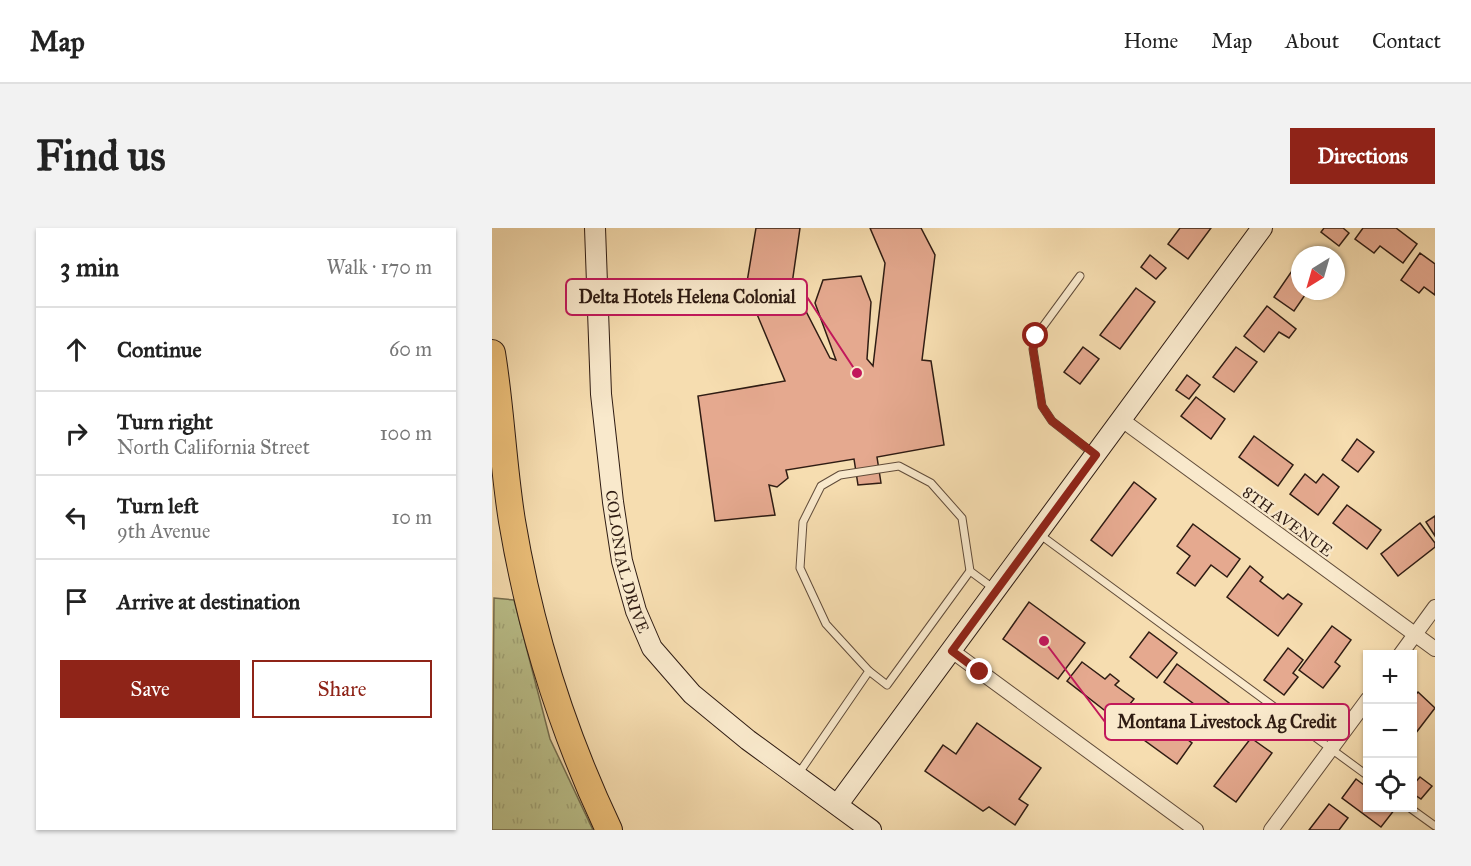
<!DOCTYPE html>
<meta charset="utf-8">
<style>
body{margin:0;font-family:"IM FELL Great Primer",serif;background:#f2f2f2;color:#222}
.controls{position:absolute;right:18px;bottom:18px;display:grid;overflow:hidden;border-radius:0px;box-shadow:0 2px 4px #0004}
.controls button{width:54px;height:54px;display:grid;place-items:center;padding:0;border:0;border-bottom:2px solid #e0e0e0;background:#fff;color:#222;font:30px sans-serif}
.compass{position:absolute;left:799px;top:18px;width:54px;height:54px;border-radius:50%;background:#fff;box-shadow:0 2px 4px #0004;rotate:217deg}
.stop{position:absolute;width:18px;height:18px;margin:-14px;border:4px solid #8f2418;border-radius:50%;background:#fff}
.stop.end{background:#8f2418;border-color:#fff;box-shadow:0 2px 6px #0008}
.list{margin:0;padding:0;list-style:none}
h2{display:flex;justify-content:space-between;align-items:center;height:78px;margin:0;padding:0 24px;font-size:26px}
h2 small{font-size:20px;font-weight:400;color:#767676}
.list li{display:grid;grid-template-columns:39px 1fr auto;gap:18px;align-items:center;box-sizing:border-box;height:84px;padding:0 24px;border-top:2px solid #e0e0e0}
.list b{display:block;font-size:22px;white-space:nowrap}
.list p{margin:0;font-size:20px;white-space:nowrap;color:#767676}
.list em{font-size:20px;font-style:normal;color:#767676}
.actions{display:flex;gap:12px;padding:18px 24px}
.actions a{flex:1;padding:14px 0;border:2px solid #8f2418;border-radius:0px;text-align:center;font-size:21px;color:#8f2418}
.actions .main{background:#8f2418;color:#fff}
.icon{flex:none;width:33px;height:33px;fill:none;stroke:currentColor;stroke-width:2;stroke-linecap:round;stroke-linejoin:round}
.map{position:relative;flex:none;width:943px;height:602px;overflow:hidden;border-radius:0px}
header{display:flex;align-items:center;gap:36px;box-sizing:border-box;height:84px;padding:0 30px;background:#fff;border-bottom:2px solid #e0e0e0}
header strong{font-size:28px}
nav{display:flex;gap:33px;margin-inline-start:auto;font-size:21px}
.intro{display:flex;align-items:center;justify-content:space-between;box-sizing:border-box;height:144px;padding:0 36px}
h1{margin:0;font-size:42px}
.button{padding:15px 27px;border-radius:0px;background:#8f2418;color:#fff;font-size:21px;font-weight:700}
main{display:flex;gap:36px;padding:0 36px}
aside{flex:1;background:#fff;border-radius:0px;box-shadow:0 2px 4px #0004}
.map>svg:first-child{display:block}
.grass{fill:url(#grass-tufts);stroke:#756e50;stroke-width:1.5}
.building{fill:#e5a98f;stroke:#2f1c13;stroke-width:1.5}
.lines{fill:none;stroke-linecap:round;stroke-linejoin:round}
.lane-casing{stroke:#614c3a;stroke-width:9}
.street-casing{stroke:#614c3a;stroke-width:16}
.secondary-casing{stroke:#2f1c13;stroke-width:22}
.highway-casing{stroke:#2f1c13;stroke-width:28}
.lane{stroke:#f9e9cc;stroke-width:7}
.street{stroke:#f9e9cc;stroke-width:14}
.secondary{stroke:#f9e9cc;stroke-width:20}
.highway{stroke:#ebbe78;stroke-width:26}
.route{stroke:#8f2418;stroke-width:8}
.labels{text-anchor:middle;stroke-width:4.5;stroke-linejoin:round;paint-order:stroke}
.street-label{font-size:16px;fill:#2f1c13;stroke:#f9e9cc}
.leader{fill:none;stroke:#c2185b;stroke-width:2}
.callout-dot{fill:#c2185b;stroke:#f9e9cc;stroke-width:2}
.callout{fill:#f9e9cc;stroke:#c2185b;stroke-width:2}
.callout-label{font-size:18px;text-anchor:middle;font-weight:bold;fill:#2f1c13}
</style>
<header>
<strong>Map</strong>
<nav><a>Home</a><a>Map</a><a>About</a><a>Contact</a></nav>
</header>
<div class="intro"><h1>Find us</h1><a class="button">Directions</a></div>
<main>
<aside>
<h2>3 min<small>Walk · 170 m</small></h2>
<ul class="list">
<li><svg class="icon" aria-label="ahead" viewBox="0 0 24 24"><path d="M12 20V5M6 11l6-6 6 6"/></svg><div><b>Continue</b></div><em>60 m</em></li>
<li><svg class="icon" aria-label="right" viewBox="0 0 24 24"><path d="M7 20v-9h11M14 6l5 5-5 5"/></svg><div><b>Turn right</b><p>North California Street</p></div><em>100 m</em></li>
<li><svg class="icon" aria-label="left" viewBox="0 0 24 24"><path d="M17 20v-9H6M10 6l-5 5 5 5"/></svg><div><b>Turn left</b><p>9th Avenue</p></div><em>10 m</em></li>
<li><svg class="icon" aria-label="arrive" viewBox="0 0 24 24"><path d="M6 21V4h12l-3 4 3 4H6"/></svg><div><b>Arrive at destination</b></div></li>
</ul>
<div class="actions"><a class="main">Save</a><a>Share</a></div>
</aside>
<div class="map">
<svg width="943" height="602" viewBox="0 0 943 602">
<defs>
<pattern id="grass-tufts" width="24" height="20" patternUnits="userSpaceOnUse" patternTransform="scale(1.5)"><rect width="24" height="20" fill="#bbc18c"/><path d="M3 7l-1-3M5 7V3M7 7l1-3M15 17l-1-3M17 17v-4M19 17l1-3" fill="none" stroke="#a1a578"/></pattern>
</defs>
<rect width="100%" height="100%" fill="#f6ddb0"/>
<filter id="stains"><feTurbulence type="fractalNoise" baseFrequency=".00333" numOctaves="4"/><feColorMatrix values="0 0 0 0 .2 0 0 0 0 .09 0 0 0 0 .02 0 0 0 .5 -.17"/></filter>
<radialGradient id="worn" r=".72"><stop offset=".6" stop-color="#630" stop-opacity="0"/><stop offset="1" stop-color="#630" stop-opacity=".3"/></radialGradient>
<polygon class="grass" points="2,370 22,372 58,511 101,602 0,602"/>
<g class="building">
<polygon points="264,0 308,0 300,56 338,130 344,132 323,75 331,52 369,48 379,74 375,131 381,138 393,35 378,0 429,0 443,27 430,132 439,133 452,217 385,229 389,255 366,257 362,231 294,242 296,250 285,259 277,257 283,287 223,293 206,168 293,153 254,60"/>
<polygon points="688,0 719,0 696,31 676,16"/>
<polygon points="832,0 851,0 857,5 847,18 829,4"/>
<polygon points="871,0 904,0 925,16 911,35 888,18 882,25 863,11"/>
<polygon points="928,25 943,36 943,67 932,59 927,65 909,52"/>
<polygon points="658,27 674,40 664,51 649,39"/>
<polygon points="804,37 808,40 808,63 829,63 824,70 815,64 802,83 782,69"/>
<polygon points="644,60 663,74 628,121 608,107"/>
<polygon points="775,78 804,101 797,110 787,104 772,124 752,108"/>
<polygon points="591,119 607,131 588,156 572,144"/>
<polygon points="744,119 765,134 742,164 721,149"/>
<polygon points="695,147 708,157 697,171 684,162"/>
<polygon points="704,169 733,191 719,211 689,188"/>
<polygon points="762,208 801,237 786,258 747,229"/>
<polygon points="865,211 882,224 866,244 850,232"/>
<polygon points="813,246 824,255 831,246 847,259 826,287 798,266"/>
<polygon points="642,254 664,271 620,328 599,312"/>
<polygon points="855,277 889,302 875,321 841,295"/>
<polygon points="943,288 943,308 934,294"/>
<polygon points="928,295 943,315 943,319 906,348 889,326"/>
<polygon points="701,296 748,331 735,349 719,337 703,358 685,345 698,328 685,318"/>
<polygon points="758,338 771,349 768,353 791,371 796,366 810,376 786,408 735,369"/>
<polygon points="537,374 593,415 566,451 511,411"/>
<polygon points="840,398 859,412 843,434 848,438 831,460 807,442"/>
<polygon points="657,404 685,425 665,450 638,429"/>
<polygon points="796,420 811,432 801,445 806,449 792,467 772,452"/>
<polygon points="590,434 613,451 618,446 627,453 623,457 642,471 625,492 575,453"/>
<polygon points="685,436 737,475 724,492 672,454"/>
<polygon points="926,464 943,480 920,510 920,471"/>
<polygon points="656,482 700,515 685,536 641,504"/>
<polygon points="485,495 549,540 527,571 536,577 523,597 497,579 491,583 433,543 451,517 464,526"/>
<polygon points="759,510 780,525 744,574 722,558"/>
<polygon points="928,549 940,558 929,571 920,565 920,558"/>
<polygon points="864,551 876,560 876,580 903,581 889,599 850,570"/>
<polygon points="837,576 856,590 847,602 817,602"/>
</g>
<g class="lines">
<defs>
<g id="lane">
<polyline points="588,48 544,108 541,121 550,178 560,193 602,226"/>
<polyline points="547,306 876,548"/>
<polyline points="377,443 395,457 478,343"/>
<polyline points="307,545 377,443 334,396 308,340 311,294 329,258 348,247 407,238 439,255 470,290 478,343 501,360"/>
<polyline points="918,580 943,598"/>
</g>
<g id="street">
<polyline points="630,192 943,421"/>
<polyline points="460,423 704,602"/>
<polyline points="908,427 943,379"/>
<polyline points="779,602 876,471"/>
</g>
<g id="secondary">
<path id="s1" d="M 103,0 L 109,166 L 121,274 L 130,333 L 144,383 L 160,420 L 200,466 L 256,512 L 379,602"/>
<polyline points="346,576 770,0"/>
</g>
<path id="highway" d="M 0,125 C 9,180 11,237 20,293 C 38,401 70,503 117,602"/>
</defs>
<use href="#lane" class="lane-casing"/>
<use href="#street" class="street-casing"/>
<use href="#secondary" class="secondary-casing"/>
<use href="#highway" class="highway-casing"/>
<use href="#lane" class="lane"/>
<use href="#street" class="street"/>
<use href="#secondary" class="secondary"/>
<use href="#highway" class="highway"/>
</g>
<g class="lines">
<polyline class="route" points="488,444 460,423 604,227 560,193 550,178 541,121 544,108"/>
</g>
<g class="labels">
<g class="street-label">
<text transform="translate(796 293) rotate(36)" y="6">8TH AVENUE</text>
<text dy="6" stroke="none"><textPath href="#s1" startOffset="336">COLONIAL DRIVE</textPath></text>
</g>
</g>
<path class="leader" d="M365 145L315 69M552 413L613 494"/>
<g class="callout-dot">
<circle cx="365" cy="145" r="6"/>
<circle cx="552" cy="413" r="6"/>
</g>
<g class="callout">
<rect x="74" y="51" width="241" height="36" rx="6"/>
<rect x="613" y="476" width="244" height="36" rx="6"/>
</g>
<g class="callout-label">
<text x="195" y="75">Delta Hotels Helena Colonial</text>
<text x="735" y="500">Montana Livestock Ag Credit</text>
</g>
<rect width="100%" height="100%" filter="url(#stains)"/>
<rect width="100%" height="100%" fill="url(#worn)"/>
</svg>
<div class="controls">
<button>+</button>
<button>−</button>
<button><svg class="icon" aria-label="locate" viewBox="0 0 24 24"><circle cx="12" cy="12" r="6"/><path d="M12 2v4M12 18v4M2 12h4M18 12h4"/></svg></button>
</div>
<svg class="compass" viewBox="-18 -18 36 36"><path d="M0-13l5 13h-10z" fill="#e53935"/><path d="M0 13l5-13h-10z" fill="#767676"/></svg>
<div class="stop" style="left:544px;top:108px"></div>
<div class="stop end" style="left:488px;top:444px"></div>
</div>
</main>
